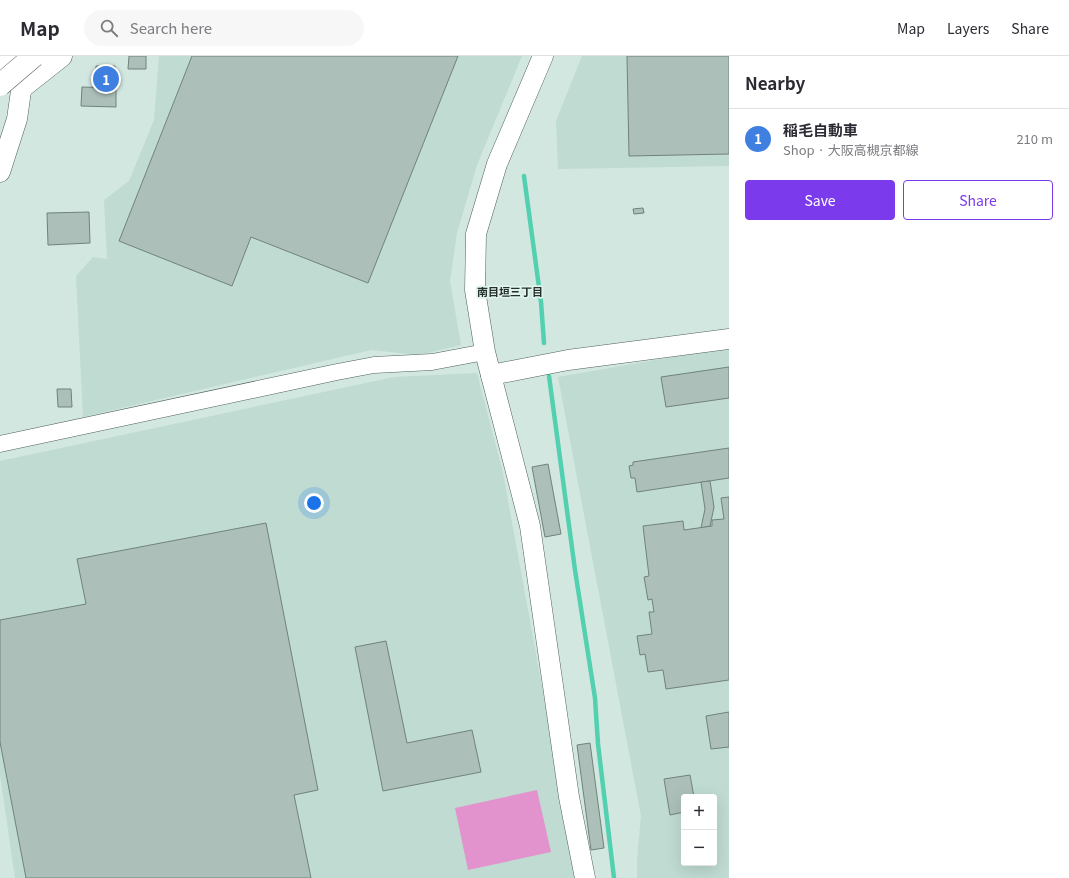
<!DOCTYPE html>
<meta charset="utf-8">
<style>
body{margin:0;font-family:Georgia,"Noto Sans JP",serif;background:#f7f7f7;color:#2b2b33}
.controls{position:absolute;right:12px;bottom:12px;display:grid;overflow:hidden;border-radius:4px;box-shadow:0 4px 16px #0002}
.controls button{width:36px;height:36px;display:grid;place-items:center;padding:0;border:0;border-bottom:1px solid #e1e1e2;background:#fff;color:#2b2b33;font:20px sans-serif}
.you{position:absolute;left:314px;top:447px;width:14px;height:14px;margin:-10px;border:3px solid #fff;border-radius:50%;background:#1a73e8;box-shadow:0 0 0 6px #1a73e833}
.badge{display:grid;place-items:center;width:26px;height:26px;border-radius:50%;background:#7c3aed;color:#fff;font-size:13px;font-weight:700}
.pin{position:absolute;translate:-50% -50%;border:2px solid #fff;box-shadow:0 1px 4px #0006}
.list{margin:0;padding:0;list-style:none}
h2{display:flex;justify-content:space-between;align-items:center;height:52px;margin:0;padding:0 16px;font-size:17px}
h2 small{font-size:13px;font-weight:400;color:#7c7c81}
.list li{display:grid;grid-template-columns:26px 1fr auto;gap:12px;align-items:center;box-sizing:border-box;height:60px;padding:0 16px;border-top:1px solid #e1e1e2}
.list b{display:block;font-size:15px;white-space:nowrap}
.list p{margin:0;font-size:13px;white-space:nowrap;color:#7c7c81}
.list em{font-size:13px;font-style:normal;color:#7c7c81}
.actions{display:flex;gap:8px;padding:12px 16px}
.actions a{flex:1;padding:9px 0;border:1px solid #7c3aed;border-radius:4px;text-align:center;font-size:14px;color:#7c3aed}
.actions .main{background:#7c3aed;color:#fff}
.icon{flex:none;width:22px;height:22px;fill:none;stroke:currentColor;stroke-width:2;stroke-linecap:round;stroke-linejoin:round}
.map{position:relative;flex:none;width:729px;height:822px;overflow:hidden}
header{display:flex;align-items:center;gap:24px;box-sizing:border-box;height:56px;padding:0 20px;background:#fff;border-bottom:1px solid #e1e1e2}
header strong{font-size:19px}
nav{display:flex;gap:22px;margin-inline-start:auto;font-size:14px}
.search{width:280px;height:36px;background:#f7f7f7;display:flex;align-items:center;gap:10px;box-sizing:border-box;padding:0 14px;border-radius:22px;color:#7c7c81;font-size:15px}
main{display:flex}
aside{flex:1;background:#fff}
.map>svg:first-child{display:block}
.built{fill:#bfdbd2;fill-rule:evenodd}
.green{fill:#e293ce}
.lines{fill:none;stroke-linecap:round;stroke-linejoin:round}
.stream{stroke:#52d0af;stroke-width:4.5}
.building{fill:#acc0b9;stroke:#70827c}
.minor-casing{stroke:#4f615b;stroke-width:17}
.tertiary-casing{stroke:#4f615b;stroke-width:21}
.primary-casing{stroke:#4f615b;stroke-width:23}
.minor{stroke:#fff;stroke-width:16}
.tertiary{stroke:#fff;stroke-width:20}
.primary{stroke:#fff;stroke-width:22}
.primary-bridge-casing{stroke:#4f615b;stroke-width:23;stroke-linecap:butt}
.primary-bridge{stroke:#fff;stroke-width:22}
.labels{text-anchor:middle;stroke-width:3.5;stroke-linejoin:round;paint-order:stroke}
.neighbourhood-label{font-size:11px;font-weight:bold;fill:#262e2b;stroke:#dff4ed}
</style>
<header>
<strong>Map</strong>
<div class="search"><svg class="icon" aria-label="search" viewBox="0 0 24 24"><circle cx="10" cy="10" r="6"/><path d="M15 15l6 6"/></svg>Search here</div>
<nav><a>Map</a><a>Layers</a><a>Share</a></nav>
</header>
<main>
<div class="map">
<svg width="729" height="822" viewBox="0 0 729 822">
<rect width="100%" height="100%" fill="#d2e7df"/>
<g class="built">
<polygon points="159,0 522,0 477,109 457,177 450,225 461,289 419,299 371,294 83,361 76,220 93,201 107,203 104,144 129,125 154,64"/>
<polygon points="582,0 729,0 729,110 558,113 556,65"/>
<path d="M 729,291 L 729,822 L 637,822 L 637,803 L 641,760 L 558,321 ZM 684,741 L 714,741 L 714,807 L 684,807 Z"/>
<polygon points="477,317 503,417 577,822 15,822 0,719 0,405 394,321"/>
</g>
<polygon class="green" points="537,734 551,796 468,814 455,752"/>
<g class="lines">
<g class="stream">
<polyline points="524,120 541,246 544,287"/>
<polyline points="549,320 575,514 595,642 598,688 614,822"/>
</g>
</g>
<g class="building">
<polygon points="129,0 146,0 146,13 128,13"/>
<polygon points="192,0 458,0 368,227 251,181 232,230 119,185"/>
<polygon points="627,0 729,0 729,98 629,100"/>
<polygon points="96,10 115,10 116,32 95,31"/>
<polygon points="82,31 116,32 116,51 81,50"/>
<polygon points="643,152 644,157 634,158 633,153"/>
<polygon points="89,156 90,187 48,189 47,157"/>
<polygon points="729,311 729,342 666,351 661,321"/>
<polygon points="57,333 71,333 72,351 58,351"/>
<polygon points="729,392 729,422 637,436 635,422 631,422 629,410 633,409 633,406"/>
<polygon points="548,408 561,478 545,481 532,411"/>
<polygon points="710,425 714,451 710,470 701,472 705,453 701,426"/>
<polygon points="729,441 729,624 666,633 663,614 648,616 645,598 640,599 637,580 652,578 649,556 654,556 652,543 648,544 644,521 649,520 643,470 683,465 684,474 712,470 712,464 724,463 721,442"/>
<polygon points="266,467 318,734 294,739 311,822 26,822 0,686 0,564 86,548 77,503"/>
<polygon points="386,585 407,687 472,674 481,716 383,735 355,591"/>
<polygon points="729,656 729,691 711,693 706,660"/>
<polygon points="590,687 604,792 591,794 577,689"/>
<polygon points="690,719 694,741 684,741 684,756 670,759 664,723"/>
</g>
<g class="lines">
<defs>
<polyline id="minor" points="0,388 337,316 374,309 432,306 485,296"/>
<g id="tertiary">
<polyline points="543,0 497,108 476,178 475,234 485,296 530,470 569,741 585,822"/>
<polyline points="0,116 17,63 21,35 28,14"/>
<polyline points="491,319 568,304 729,283"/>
</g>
<g id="primary">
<polyline points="0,5 6,0"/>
<polyline points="23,30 61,0"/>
</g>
</defs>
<use href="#minor" class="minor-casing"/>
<use href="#tertiary" class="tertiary-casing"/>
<use href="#primary" class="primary-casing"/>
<use href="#minor" class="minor"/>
<use href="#tertiary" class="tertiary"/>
<use href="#primary" class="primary"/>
<defs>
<polyline id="primary-bridge" points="0,29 34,0"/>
</defs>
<use href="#primary-bridge" class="primary-bridge-casing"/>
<use href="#primary-bridge" class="primary-bridge"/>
</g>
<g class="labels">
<g class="neighbourhood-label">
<text x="510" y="240">南目垣三丁目</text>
</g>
</g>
</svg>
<div class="controls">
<button>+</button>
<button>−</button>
</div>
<div class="you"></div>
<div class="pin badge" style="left:106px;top:23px;background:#3f7fe0">1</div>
</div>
<aside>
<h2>Nearby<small></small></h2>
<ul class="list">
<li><span class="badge" style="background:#3f7fe0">1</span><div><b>稲毛自動車</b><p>Shop · 大阪高槻京都線</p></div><em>210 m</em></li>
</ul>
<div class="actions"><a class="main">Save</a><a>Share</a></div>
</aside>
</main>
